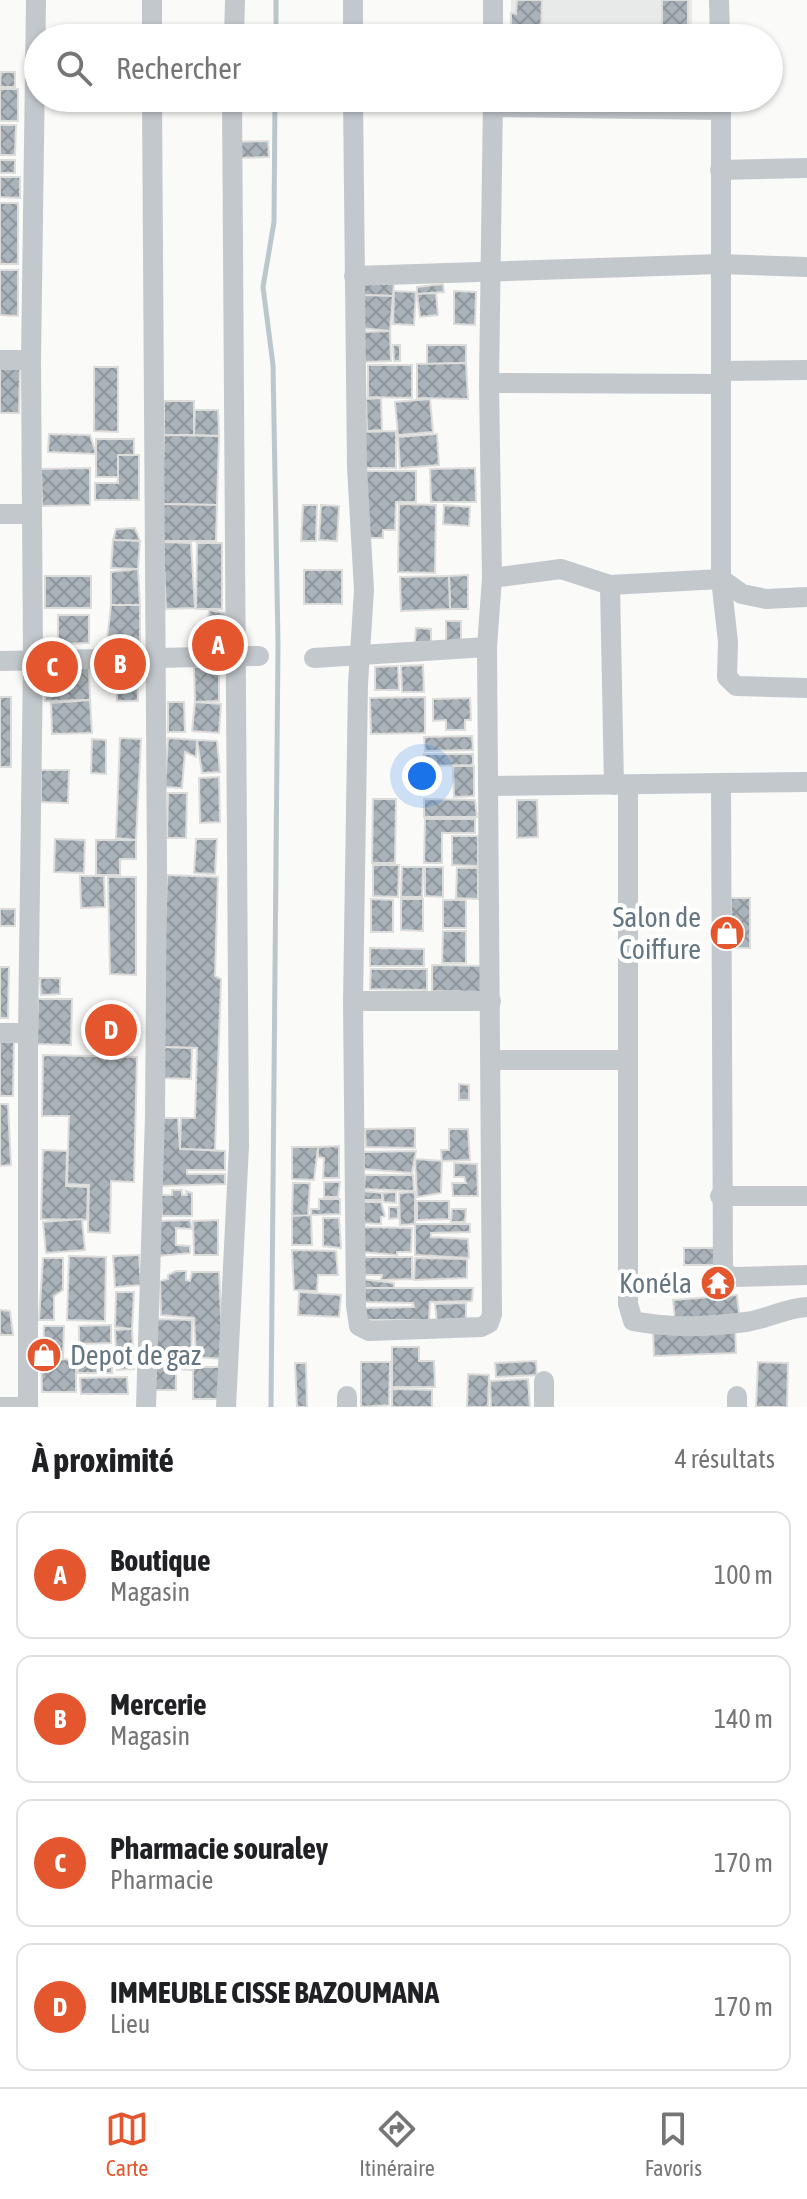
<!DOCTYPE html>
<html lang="fr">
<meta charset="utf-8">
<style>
body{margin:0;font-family:"Asap Condensed",sans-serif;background:#f2f2f2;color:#202124}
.you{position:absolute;left:422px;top:776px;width:28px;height:28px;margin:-20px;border:6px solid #fff;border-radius:50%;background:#1a73e8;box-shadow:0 0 0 12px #1a73e833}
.badge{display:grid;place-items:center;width:52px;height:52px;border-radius:50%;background:#e4572e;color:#fff;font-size:26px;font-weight:700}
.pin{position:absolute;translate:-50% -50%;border:4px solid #fff;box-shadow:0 2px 8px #0006}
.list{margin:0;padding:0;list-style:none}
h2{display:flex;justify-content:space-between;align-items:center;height:104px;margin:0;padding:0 32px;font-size:34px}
h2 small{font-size:26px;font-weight:400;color:#757577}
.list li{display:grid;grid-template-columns:52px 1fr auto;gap:24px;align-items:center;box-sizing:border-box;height:128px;margin:0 16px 16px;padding:0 16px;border:2px solid #e0e0e0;border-radius:16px}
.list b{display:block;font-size:30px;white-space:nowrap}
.list p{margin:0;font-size:26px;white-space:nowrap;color:#757577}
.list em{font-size:26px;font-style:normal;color:#757577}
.icon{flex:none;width:44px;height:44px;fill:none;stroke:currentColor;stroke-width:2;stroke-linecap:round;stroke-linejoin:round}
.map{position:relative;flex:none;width:807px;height:1407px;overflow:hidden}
.search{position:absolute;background:#fff;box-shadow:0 2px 6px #0004;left:24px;right:24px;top:24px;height:88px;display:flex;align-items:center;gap:20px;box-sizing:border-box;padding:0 28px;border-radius:44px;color:#757577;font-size:30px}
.sheet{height:680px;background:#fff}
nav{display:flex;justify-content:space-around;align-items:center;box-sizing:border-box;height:112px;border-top:2px solid #e0e0e0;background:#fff;font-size:22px;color:#757577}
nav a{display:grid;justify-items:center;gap:4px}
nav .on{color:#e4572e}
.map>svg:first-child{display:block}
.built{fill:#e8e9e9}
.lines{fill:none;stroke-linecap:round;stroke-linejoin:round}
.stream{stroke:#bbc7cb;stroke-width:5}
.building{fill:url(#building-cross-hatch);stroke:#dcdcda;stroke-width:2}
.minor{stroke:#c3c8cc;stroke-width:20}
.labels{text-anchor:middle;stroke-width:8;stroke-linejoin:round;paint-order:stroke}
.poi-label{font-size:28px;fill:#657683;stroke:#fff;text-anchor:end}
</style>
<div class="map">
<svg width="807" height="1407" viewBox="0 0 807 1407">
<defs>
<pattern id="building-cross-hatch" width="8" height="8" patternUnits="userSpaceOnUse" patternTransform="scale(2)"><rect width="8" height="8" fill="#aab3b9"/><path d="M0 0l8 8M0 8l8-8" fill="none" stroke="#8e969c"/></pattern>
</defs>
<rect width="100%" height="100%" fill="#fafaf8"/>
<rect class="built" x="511" y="0" width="181" height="38"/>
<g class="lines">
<g class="stream">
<polyline points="276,38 276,0"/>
<polyline points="271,1407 278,644 273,365 263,287 274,222 275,98"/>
</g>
</g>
<g class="building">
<polygon points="517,0 542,0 541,35 518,34 518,25 511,25 511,13 516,14"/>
<rect x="662" y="0" width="26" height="38"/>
<polygon points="1,72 15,72 15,87 0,87"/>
<rect x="0" y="89" width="18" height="32"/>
<polygon points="0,125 16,125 15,155 0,155"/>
<polygon points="268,141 269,157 235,158 235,142"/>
<rect x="0" y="160" width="15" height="13"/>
<polygon points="0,177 20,177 20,198 0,197"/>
<rect x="0" y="203" width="18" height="61"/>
<polygon points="0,270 18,270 18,316 0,315"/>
<polygon points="362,284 394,284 393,296 362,295"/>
<polygon points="443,284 444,292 417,294 417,287"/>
<polygon points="394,291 416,292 414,325 393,324"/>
<polygon points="454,291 476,292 475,325 454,324"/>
<polygon points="436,293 438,315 420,317 417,294"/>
<polygon points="362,295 393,296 390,331 361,328"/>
<polygon points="390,331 391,361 364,362 364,332"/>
<polygon points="393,345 400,345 400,361 394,361"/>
<polygon points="427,345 466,345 466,363 427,364"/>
<polygon points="466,363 468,399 417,398 417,364"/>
<polygon points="0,365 20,365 19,413 0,413"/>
<polygon points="368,365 412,365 412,398 368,397"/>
<polygon points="94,367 118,367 118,432 94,431"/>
<polygon points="381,398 382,430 367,431 366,399"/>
<polygon points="430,399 433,432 398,435 395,402"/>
<rect x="164" y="401" width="30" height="34"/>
<polygon points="195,410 218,410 219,436 194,435"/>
<polygon points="396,431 396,468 363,468 362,432"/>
<polygon points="49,434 90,435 96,454 48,452"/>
<polygon points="437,434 439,465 400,468 398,437"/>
<polygon points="164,435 219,436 217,505 162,504"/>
<polygon points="96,439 134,439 134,455 118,455 118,477 96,477"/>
<polygon points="118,455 139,455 139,500 95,500 95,483 118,483"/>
<polygon points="90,468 90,505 42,506 41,469"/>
<polygon points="475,468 476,502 431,502 430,469"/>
<polygon points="363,471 416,471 416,502 396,502 395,530 383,530 383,538 362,538"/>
<polygon points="162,504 217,505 216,541 162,541"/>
<polygon points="399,504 436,505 435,573 398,572"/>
<polygon points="303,505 317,505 316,541 301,541"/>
<polygon points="321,505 339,506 337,541 319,540"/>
<polygon points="444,505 470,507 469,526 443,524"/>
<polygon points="135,528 140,541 113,540 116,529"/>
<polygon points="113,540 140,541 138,569 111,568"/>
<polygon points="163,542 191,543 195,608 166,609"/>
<polygon points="197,543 222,543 222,609 196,609"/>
<polygon points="138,569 140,605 111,605 111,572"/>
<rect x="304" y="570" width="38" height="34"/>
<polygon points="468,575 468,609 450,609 449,576"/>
<rect x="45" y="576" width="46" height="32"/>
<polygon points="449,576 450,609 401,611 400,577"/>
<polygon points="111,605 140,605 140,652 106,649"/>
<polygon points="209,610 226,613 224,650 206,648"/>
<polygon points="58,615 89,615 89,643 58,644"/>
<rect x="446" y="621" width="15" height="21"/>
<polygon points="416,628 431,629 431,643 415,642"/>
<polygon points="423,665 424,692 402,692 401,666"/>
<polygon points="398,666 399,690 375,690 375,667"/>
<polygon points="89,667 90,700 45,701 44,668"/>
<polygon points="116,667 137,667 138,701 117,701"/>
<polygon points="194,667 219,667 219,701 195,702"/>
<rect x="0" y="697" width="11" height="70"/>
<polygon points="425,697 425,733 371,734 370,698"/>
<polygon points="470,698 471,720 465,720 465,730 446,730 446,720 433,721 433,699"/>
<polygon points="90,700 92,733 52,734 51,703"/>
<polygon points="168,702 184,702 185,732 168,732"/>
<polygon points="195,702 221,704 219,733 192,731"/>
<polygon points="472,736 473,750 425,751 424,737"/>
<polygon points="120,738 141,739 136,840 116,838"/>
<polygon points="168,738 197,740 196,757 185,752 182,788 165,787"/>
<polygon points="92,739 106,740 106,774 91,773"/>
<polygon points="197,740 217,741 220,772 202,773"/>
<polygon points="424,754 473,754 473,765 424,766"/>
<polygon points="453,766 474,766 474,796 454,797"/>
<polygon points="41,770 69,770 68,803 41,802"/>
<polygon points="219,777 220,822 200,823 199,778"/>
<polygon points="168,793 187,793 186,838 167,838"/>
<polygon points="373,799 396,799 395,863 372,863"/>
<polygon points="424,799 475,800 477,817 424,817"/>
<polygon points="517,800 537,800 538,837 517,838"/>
<polygon points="425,819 475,819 475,833 442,833 442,863 424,863"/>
<polygon points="452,836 478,836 478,866 452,865"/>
<polygon points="55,839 85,840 84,873 54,872"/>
<polygon points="196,839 217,839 215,874 194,873"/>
<polygon points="96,840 136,840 136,859 120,859 120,875 96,875"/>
<polygon points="373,865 399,865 398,897 373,896"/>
<polygon points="402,867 423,867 422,897 401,897"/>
<polygon points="425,867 443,867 443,897 425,896"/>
<polygon points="457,868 478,868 478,899 456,898"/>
<polygon points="167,875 218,877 215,976 221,979 215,1150 180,1149 181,1118 195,1118 197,1048 161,1047"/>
<polygon points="80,876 104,876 105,907 81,908"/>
<polygon points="108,877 136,877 136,975 110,974"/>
<rect x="731" y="898" width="19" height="50"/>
<polygon points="371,899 393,900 393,932 371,932"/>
<polygon points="401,899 423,899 423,931 401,930"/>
<rect x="443" y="900" width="23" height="28"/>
<rect x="0" y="909" width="15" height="17"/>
<polygon points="443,931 466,931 466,963 442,963"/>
<polygon points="370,948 424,949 424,966 370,966"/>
<polygon points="432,965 485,966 485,992 432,991"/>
<polygon points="0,967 9,967 8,1018 0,1018"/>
<polygon points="371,969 427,969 427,990 370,989"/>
<polygon points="40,978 60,978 60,994 41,995"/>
<polygon points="38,999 72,999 71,1045 37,1044"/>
<polygon points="91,1012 130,1012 131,1048 92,1048"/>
<polygon points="0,1040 14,1040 13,1096 0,1096"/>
<polygon points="161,1047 192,1048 191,1079 160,1078"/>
<polygon points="43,1055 137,1057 134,1182 111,1181 110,1233 88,1232 89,1185 67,1184 69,1116 42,1116"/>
<polygon points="459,1084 469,1085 469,1100 459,1100"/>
<polygon points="0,1104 8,1104 11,1165 0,1166"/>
<polygon points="161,1118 178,1118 180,1149 225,1151 225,1170 187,1170 187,1174 225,1174 225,1184 162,1186"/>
<polygon points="415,1128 415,1148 366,1147 365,1129"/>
<polygon points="449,1129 468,1129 470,1160 442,1161 441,1150 449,1150"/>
<polygon points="339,1146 339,1178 323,1178 324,1158 318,1157 318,1147"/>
<polygon points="292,1147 318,1147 314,1180 292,1179"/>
<polygon points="43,1150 67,1151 66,1186 88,1187 87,1220 41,1219"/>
<polygon points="416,1151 412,1173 364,1169 364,1152"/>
<polygon points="415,1159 442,1161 441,1193 417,1197"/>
<polygon points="454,1163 477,1164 478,1196 453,1196 452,1183 466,1183 464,1177 454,1177"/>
<polygon points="365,1175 413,1175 414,1191 364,1189"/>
<polygon points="324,1182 340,1182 338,1197 324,1197"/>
<polygon points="293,1183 310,1183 308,1216 292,1216"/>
<polygon points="172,1190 182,1190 182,1195 187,1195 186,1191 192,1193 192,1216 162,1216 161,1195 172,1195"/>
<polygon points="363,1191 382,1193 382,1200 363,1200"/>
<polygon points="396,1192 396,1203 384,1202 382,1193"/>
<polygon points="415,1192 415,1224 400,1225 399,1193"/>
<polygon points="319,1199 340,1199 340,1214 311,1215 311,1209 319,1209"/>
<polygon points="417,1201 449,1201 449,1219 417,1220"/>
<polygon points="363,1202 381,1202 385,1216 381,1217 381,1224 362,1223"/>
<polygon points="389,1207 398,1207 398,1218 389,1219"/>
<polygon points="452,1209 466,1209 465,1222 451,1222"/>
<polygon points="311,1215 312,1245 292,1245 292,1216"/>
<polygon points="323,1218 339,1218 341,1248 323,1246"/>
<polygon points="82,1219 85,1250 46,1253 43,1222"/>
<polygon points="190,1220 192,1229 176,1228 176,1245 190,1246 190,1253 158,1256 159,1221"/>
<polygon points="218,1220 218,1255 194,1255 193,1221"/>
<polygon points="415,1224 470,1224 470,1232 431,1233 431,1237 468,1239 469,1258 415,1255"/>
<polygon points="362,1227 412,1228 411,1252 397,1252 397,1255 362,1252"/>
<rect x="684" y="1248" width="35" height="17"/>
<polygon points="292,1250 336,1251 338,1275 318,1275 317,1291 294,1290"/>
<polygon points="139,1255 141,1285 115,1287 113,1256"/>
<polygon points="69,1256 106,1257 105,1321 67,1320"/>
<polygon points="360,1257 412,1257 412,1279 381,1280 382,1275 362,1275"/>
<polygon points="43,1258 63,1258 63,1290 54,1296 54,1320 39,1320"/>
<polygon points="415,1258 467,1259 467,1278 414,1280"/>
<polygon points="176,1271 186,1271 186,1280 190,1281 192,1272 219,1272 223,1359 196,1357 194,1318 161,1315 160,1281 168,1279 168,1275"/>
<polygon points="361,1279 394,1283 394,1288 363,1288"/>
<polygon points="363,1288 473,1288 472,1301 430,1302 429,1320 363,1320 362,1308 414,1307 413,1303 364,1302"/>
<polygon points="116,1292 134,1292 132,1329 115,1327"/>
<polygon points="299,1292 341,1295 339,1317 298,1315"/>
<polygon points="737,1295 739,1314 675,1320 673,1300"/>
<polygon points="466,1303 466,1320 437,1322 435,1304"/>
<polygon points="0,1310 10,1311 13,1335 0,1335"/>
<polygon points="149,1319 192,1320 191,1370 176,1369 176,1390 148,1390"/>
<polygon points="111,1325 111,1343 79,1344 79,1326"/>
<polygon points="44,1326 64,1326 63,1359 43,1358"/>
<polygon points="735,1327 736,1353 654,1356 653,1330"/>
<polygon points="132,1329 134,1369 117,1370 115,1330"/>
<polygon points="392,1347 419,1347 419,1361 434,1361 435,1387 392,1387"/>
<polygon points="112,1352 112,1373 78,1373 78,1353"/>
<polygon points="76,1359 76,1392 42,1392 41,1360"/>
<polygon points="536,1361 537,1375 496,1377 495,1363"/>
<polygon points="361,1362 390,1362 389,1405 361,1407"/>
<polygon points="758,1362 788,1363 787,1407 756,1407"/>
<polygon points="295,1363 306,1363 307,1407 297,1407"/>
<rect x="193" y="1367" width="31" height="32"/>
<polygon points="468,1374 489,1375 488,1407 467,1407"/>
<polygon points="127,1377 128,1394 81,1394 80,1378"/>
<polygon points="528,1379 530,1407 491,1407 490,1381"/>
<polygon points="392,1389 432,1390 432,1407 392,1407"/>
</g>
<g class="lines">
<g class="minor">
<polyline points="152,0 152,38"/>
<polyline points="353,0 353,38"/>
<polyline points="719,0 720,38"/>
<polyline points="234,38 235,0"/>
<polyline points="493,38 493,0"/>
<polyline points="353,98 357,467 364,590 358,684 353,1001 356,1306 359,1326 369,1331 481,1327 489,1323 492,1314 487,647 492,578 489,383 493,98"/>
<polyline points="721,98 721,579 728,642 727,677 736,686 807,688"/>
<polyline points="493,107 721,110"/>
<polyline points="720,170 807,168"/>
<polyline points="354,276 720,264 807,267"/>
<polyline points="0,360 31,360"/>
<polyline points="721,371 807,370"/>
<polyline points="489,383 721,384"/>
<polyline points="0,514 32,514"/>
<polyline points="492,578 561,569 610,585 721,579 742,594 766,599 807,597"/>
<polyline points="610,585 614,785"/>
<polyline points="314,658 487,647"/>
<polyline points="0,661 259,656"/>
<polyline points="721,783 723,1272 733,1277 807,1275"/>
<path d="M 628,785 L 628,1304 L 633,1321 C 669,1328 710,1327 746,1322 C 767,1319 786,1308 807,1307"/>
<polyline points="489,786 807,782"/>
<polyline points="353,1001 491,1001"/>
<polyline points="0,1033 28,1033"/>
<polyline points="491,1060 628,1060"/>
<polyline points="720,1196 807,1196"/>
<polyline points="544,1381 544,1407"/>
<polyline points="0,1407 22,1407"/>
<polyline points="28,1407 28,1033 33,662 31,360 36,0"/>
<polyline points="146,1407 155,1116 157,871 152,98"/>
<polyline points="226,1407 239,1146 232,98"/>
<polyline points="347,1407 347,1396"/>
<polyline points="737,1407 737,1396"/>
</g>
</g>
<defs>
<symbol id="shop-disc" viewBox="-11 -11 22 22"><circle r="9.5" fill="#e4572e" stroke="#fff"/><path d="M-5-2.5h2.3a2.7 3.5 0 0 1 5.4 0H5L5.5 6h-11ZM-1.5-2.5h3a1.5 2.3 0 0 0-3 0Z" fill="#fff"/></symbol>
<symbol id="temple-disc" viewBox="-11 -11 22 22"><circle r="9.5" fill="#e4572e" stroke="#fff"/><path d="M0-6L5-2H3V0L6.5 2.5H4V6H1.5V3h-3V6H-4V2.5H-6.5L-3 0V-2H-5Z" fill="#fff"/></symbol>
</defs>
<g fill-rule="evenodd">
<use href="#shop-disc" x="707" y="913" width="40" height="40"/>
<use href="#temple-disc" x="698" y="1263" width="40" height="40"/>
<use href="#shop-disc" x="24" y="1335" width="40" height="40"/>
</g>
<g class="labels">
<g class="poi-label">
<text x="701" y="927">Salon de<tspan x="701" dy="32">Coiffure</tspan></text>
<text x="692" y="1293">Konéla</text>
<text x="70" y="1365" text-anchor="start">Depot de gaz</text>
</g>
</g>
</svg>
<div class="you"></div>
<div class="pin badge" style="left:218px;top:645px">A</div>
<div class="pin badge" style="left:120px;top:664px">B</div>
<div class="pin badge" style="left:52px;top:667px">C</div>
<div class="pin badge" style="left:111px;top:1030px">D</div>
<div class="search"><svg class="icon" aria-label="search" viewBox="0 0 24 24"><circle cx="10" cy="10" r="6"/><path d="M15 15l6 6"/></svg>Rechercher</div>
</div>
<section class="sheet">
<h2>À proximité<small>4 résultats</small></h2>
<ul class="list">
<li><span class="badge">A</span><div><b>Boutique</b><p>Magasin</p></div><em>100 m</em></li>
<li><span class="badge">B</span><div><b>Mercerie</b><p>Magasin</p></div><em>140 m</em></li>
<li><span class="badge">C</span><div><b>Pharmacie souraley</b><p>Pharmacie</p></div><em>170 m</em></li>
<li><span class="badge">D</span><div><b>IMMEUBLE CISSE BAZOUMANA</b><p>Lieu</p></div><em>170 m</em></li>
</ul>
</section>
<nav>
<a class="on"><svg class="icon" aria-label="map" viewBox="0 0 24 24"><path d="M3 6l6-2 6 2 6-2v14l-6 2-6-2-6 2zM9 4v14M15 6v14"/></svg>Carte</a>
<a><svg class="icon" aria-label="directions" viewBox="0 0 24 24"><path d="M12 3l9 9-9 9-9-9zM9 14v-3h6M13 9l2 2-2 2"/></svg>Itinéraire</a>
<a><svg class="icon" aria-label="saved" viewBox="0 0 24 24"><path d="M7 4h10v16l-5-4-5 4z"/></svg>Favoris</a>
</nav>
